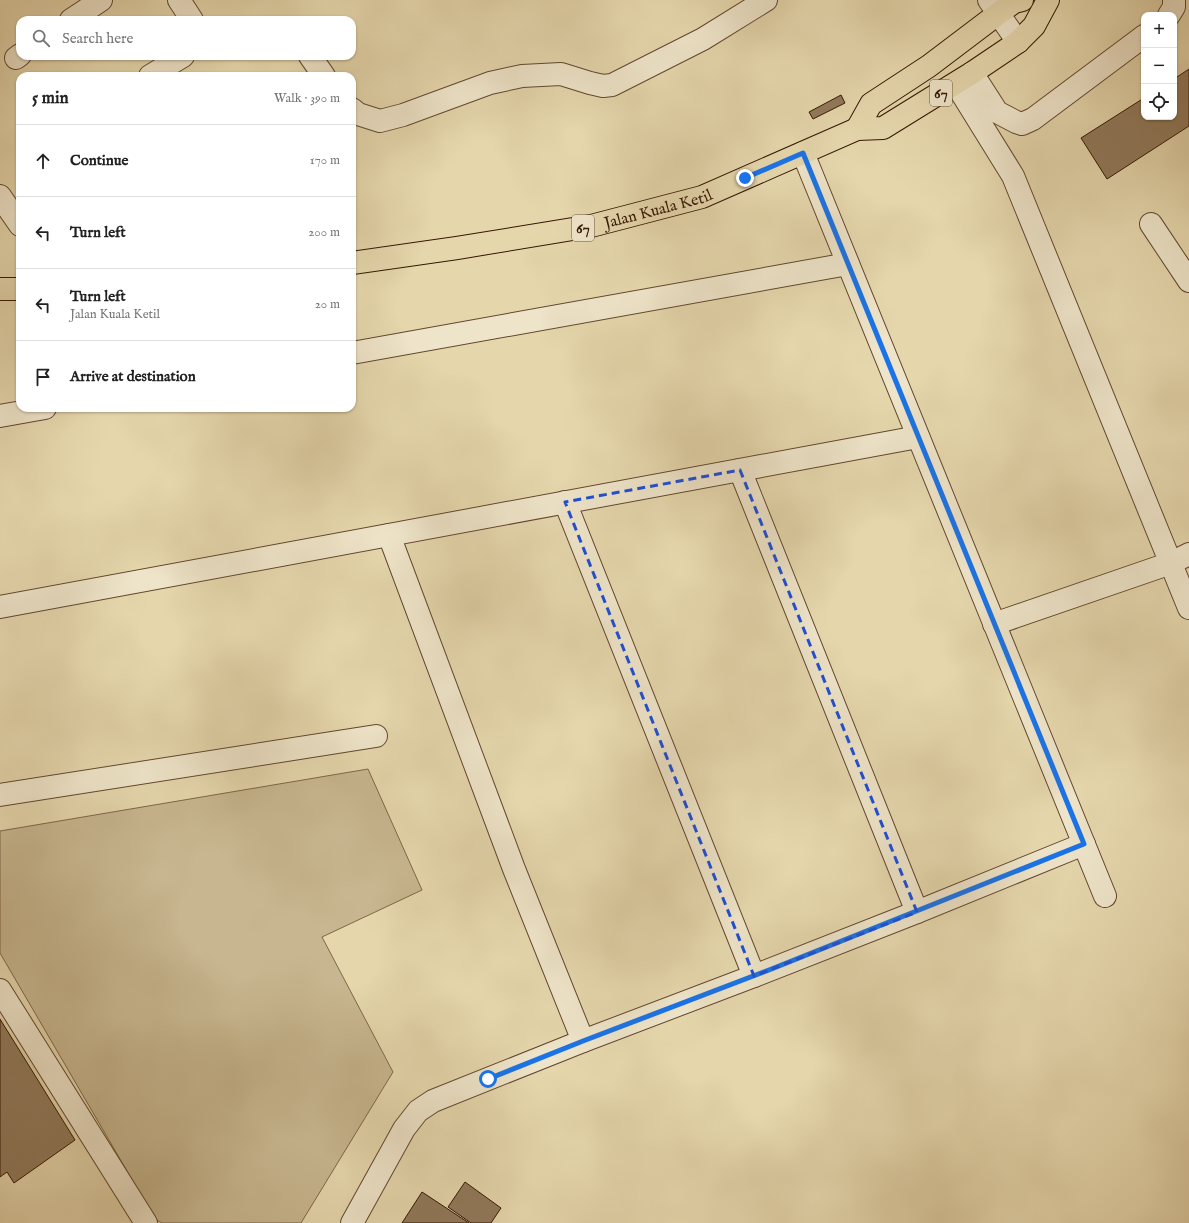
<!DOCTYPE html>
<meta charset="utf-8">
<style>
body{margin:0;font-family:"IM FELL English",serif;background:#f2f2f2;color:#222}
.controls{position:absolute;right:12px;top:12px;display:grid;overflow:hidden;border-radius:8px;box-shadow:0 1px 3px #0004}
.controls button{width:36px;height:36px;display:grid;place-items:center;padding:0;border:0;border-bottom:1px solid #e0e0e0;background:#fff;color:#222;font:20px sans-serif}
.stop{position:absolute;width:12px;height:12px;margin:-9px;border:3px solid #1a73e8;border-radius:50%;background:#fff}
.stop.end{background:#1a73e8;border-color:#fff;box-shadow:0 1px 4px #0008}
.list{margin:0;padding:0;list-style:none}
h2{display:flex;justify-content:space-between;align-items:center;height:52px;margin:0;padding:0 16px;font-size:17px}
h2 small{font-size:13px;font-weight:400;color:#767676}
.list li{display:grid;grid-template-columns:26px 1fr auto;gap:12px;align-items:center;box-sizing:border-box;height:72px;padding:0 16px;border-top:1px solid #e0e0e0}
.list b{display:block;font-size:15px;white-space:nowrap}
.list p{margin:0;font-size:13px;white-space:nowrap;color:#767676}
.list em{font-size:13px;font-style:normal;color:#767676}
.icon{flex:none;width:22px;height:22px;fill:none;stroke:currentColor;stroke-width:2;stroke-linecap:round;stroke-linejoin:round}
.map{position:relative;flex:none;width:1189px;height:1223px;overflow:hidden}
.search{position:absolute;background:#fff;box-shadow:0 1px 3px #0004;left:16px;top:16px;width:340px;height:44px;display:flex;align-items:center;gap:10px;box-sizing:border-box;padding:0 14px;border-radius:12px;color:#767676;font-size:15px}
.panel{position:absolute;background:#fff;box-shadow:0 1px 3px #0004;left:16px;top:72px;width:340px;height:340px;border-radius:12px}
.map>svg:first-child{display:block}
.green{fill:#c7b68f;stroke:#7e664a}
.building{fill:#917a5b;stroke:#361704}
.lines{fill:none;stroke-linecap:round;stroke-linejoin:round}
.minor-casing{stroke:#62472e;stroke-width:24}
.major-casing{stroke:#361704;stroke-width:24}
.minor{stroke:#eee4c9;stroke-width:22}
.major{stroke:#e5d6ac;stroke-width:22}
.route{stroke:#1a73e8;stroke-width:5}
.marked{fill:none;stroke:#1d4ed8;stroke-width:3;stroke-dasharray:8 5;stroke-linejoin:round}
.labels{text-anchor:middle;stroke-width:3;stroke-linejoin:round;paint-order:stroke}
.shield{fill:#eee4c9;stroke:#6d543f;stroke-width:1}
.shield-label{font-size:15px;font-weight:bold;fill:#361704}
.street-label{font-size:16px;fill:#361704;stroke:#eee4c9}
</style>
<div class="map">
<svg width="1189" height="1223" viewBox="0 0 1189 1223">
<rect width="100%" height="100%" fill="#e5d6ac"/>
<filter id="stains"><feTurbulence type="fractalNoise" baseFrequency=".005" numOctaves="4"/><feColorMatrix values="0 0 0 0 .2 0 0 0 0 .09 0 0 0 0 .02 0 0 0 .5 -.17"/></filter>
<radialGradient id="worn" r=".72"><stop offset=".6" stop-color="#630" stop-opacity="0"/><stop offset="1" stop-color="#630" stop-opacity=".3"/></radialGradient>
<polygon class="green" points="368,769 422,890 322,937 393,1072 301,1223 162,1223 155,1219 0,953 0,831"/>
<g class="building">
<polygon points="1189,69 1189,126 1107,179 1081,138 1144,98 1144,117 1174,117 1174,79"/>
<polygon points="841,95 845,103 813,119 809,112"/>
<polygon points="0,1019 75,1140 14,1183 7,1172 0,1177"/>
<polygon points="465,1182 501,1208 491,1223 471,1223 448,1207"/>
<polygon points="422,1192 469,1223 402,1223"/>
</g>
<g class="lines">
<defs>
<g id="minor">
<polyline points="179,0 192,20"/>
<polyline points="989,0 1018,42"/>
<polyline points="1169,15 1174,7 1174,0"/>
<polyline points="71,20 101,0"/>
<polyline points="310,56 324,76"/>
<polyline points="16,58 20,55"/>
<polyline points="972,73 997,112 1016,122 1022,124 1033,119 1144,36"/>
<polyline points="150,76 183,56"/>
<polyline points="956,84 1013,176 1189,608"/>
<polyline points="352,109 358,114 380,121 403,115 490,83 522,76 561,74 590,83 603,86 612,85 703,39 766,0"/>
<polyline points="803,153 1105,896"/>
<polyline points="0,196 20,225"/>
<polyline points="1151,224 1189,281"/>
<polyline points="352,353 848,264"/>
<polyline points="0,416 45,408"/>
<polyline points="740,470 917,912"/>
<polyline points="565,502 754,976"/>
<polyline points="389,535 514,869 583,1041"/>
<polyline points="0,607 918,437"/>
<polyline points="994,624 1171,563 1189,554"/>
<polyline points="0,795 376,736"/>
<polyline points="0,990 146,1223"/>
<polyline points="352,1223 404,1129 418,1111 433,1101 583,1041 754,976 917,912 1084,844"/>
</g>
<g id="major">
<polyline points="857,129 871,104 929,66 999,13 1014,2 1022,0"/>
<path id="s1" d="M 352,263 L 457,248 L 591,226 L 702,197 L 857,129 L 883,128 L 972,73 L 1018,42 L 1034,26 L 1048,0"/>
<polyline points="0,289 20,289"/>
</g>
</defs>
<use href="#minor" class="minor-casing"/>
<use href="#major" class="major-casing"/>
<use href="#minor" class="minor"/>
<use href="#major" class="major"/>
</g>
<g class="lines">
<polyline class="route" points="488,1079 583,1041 769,970 1084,844 803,153 745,178"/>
</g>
<path class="marked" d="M 740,470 L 917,912 L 754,976 L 565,502 Z"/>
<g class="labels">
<g class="shield">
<rect x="930" y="80" width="22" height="26" rx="3"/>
<rect x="572" y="215" width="22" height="26" rx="3"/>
</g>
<g class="shield-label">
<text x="941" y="98">67</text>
<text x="583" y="233">67</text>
</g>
<g class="street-label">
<text dy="6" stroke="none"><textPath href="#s1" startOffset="311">Jalan Kuala Ketil</textPath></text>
</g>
</g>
<rect width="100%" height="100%" filter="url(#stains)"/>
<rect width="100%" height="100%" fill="url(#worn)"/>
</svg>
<div class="controls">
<button>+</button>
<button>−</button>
<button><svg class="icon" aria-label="locate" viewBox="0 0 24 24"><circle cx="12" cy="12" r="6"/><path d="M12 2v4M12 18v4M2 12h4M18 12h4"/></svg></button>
</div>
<div class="stop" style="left:488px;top:1079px"></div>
<div class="stop end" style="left:745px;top:178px"></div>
<div class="search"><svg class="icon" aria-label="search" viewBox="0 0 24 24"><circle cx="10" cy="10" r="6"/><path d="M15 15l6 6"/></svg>Search here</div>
<section class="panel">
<h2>5 min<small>Walk · 390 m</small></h2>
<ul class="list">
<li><svg class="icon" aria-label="ahead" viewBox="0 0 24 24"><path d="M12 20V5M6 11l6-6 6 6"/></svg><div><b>Continue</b></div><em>170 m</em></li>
<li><svg class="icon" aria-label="left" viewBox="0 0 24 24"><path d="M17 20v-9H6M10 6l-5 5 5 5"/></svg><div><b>Turn left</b></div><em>200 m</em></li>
<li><svg class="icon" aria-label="left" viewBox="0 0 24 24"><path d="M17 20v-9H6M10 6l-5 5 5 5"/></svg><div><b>Turn left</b><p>Jalan Kuala Ketil</p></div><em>20 m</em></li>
<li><svg class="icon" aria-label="arrive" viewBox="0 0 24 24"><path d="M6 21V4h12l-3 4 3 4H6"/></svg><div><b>Arrive at destination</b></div></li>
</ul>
</section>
</div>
